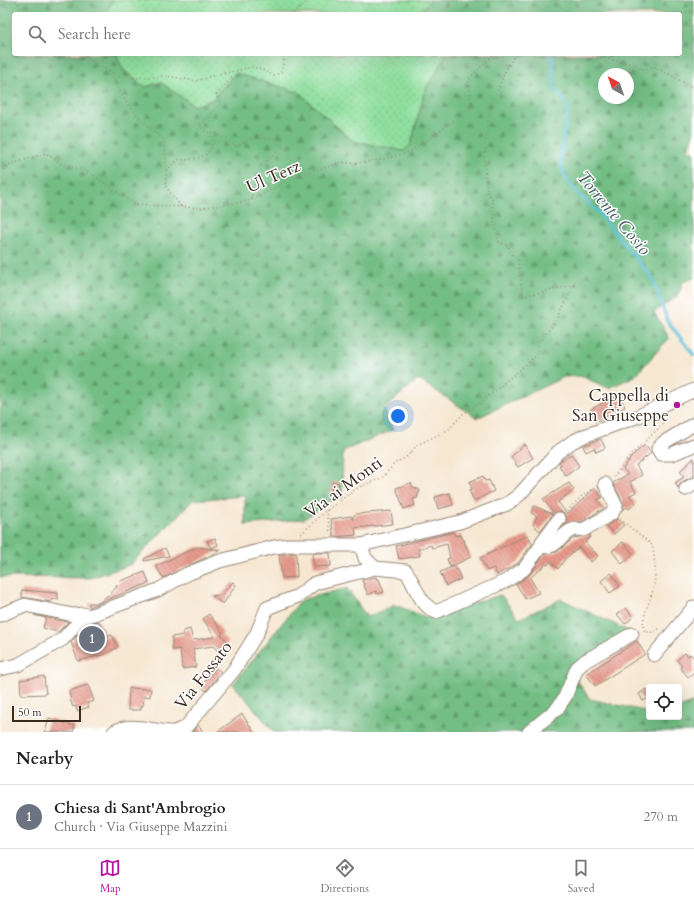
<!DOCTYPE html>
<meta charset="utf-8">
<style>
body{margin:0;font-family:Cardo,serif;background:#f2f2f2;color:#222}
.controls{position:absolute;right:12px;bottom:12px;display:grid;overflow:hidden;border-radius:4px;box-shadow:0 4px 16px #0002}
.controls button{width:36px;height:36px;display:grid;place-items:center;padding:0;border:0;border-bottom:1px solid #e0e0e0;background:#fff;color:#222;font:20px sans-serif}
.compass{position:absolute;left:598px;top:68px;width:36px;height:36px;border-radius:50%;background:#fff;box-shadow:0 4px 16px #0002;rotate:320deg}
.scale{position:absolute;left:12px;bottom:10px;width:69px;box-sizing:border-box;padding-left:4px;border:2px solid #3b2a1e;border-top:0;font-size:11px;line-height:14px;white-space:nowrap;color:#3b2a1e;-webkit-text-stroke:3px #fff;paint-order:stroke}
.you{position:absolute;left:398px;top:416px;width:14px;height:14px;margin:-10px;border:3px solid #fff;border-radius:50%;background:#1a73e8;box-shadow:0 0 0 6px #1a73e833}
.badge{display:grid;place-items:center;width:26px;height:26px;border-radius:50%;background:#b5179e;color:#fff;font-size:13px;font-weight:700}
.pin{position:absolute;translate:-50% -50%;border:2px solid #fff;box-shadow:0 1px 4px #0006}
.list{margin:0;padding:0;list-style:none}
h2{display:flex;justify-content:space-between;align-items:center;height:52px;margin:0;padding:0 16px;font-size:17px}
h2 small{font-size:13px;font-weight:400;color:#767676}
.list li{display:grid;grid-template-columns:26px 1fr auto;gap:12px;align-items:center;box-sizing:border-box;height:64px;padding:0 16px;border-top:1px solid #e0e0e0}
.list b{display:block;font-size:15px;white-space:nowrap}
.list p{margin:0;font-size:13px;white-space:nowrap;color:#767676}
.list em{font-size:13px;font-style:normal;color:#767676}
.icon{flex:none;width:22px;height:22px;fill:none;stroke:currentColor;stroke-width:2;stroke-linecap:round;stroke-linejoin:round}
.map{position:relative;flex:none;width:694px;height:732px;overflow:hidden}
.search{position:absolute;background:#fff;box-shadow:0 4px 16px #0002;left:12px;right:12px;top:12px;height:44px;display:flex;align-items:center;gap:10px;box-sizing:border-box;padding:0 14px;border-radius:4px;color:#767676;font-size:15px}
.sheet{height:116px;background:#fff}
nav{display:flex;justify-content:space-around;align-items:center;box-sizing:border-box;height:56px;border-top:1px solid #e0e0e0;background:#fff;font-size:11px;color:#767676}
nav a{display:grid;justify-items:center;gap:2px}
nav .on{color:#b5179e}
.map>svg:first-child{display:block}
.grass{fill:url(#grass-dots);stroke:#65845e}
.forest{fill:url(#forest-firs);stroke:#577452;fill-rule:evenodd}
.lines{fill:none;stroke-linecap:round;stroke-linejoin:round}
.stream{stroke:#5cc1da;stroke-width:3}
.building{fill:url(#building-back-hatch)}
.minor-casing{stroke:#988878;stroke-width:15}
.path{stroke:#988878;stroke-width:1.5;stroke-dasharray:1 3;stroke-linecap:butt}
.minor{stroke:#fff;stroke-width:13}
.poi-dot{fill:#b5179e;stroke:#fff;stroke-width:1.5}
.labels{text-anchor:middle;stroke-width:3;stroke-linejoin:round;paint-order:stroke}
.street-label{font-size:17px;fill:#3b2a1e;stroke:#fff}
.poi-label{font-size:17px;fill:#3b2a1e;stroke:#fff;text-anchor:end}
.water-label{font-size:18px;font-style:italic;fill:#475f60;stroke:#fff}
</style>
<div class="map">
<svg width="694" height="732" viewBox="0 0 694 732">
<defs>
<pattern id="grass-dots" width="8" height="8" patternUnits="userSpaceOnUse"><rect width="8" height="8" fill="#8fdf9e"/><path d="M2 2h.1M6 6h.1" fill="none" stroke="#7cc088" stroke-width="1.8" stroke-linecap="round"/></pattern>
<pattern id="forest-firs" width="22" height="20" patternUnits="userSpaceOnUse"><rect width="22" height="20" fill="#73be85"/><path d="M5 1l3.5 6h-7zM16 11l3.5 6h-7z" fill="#609b6c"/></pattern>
<pattern id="building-back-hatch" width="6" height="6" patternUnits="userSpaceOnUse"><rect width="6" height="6" fill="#e79a8b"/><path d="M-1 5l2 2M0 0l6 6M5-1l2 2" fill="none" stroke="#bc7e71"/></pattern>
</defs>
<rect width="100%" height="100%" fill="#fff"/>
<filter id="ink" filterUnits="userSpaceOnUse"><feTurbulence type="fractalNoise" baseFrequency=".025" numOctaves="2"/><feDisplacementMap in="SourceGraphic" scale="8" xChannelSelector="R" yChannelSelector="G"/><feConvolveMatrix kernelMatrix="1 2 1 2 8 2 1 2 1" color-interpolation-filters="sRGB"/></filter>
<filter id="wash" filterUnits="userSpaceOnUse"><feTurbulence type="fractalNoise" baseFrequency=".012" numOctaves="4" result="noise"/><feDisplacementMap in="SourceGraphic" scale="16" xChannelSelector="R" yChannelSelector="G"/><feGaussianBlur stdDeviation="0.9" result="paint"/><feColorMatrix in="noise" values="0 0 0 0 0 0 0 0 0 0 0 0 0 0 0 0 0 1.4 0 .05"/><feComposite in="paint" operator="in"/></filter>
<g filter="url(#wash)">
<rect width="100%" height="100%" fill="#f6e7d1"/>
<g class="grass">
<polygon points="113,0 431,0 417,14 105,14"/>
<polygon points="116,54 447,54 425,90 411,144 404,151 353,141 298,92 232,77 212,100 194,106 160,82 146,87 124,71"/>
</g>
<g class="forest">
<path d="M 0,0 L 113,0 L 105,14 L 14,14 L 14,54 L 116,54 L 124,71 L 146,87 L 160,82 L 194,106 L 212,100 L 235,73 L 298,92 L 353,141 L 403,151 L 411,144 L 425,90 L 447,54 L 680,54 L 680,14 L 417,14 L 431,0 L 694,0 L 694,131 L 688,151 L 694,151 L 694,278 L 683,282 L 678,296 L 654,312 L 669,338 L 635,376 L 609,388 L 580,376 L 564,377 L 477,418 L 418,379 L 384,409 L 393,430 L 343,451 L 342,493 L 304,519 L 245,525 L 245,496 L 193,500 L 130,565 L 91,578 L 0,577 ZM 604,74 L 628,74 L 628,98 L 604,98 Z"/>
<polygon points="347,588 367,617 395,605 426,617 501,595 519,619 561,599 631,632 572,673 590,699 649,712 649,717 679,717 679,708 694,702 694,732 274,732 233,684 301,600"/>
</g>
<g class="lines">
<polyline class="stream" points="550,54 553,58 554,86 568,107 560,157 562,169 566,179 578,194 598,212 652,278 668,322 694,355"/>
</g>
<g id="blocks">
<g class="building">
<polygon points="619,395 625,407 595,422 591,409"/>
<polygon points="601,439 605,448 596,452 594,448 586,452 583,446"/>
<polygon points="525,444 533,458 518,467 511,457"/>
<polygon points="645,445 651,453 636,465 642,475 630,482 636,492 629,496 636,503 629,509 626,507 623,510 623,502 613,483 628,474 623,469 633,455"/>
<polygon points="571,454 579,466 566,476 559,466 561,465 559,462"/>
<polygon points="694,458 694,476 682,482 678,488 675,483 684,477 680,471"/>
<polygon points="483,476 485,481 489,480 494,491 474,501 469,490 472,489 469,482"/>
<polygon points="332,482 338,482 341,496 331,496"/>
<polygon points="411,483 413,487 420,490 417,498 413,499 415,505 404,509 396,488"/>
<polygon points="569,483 574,490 558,502 567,514 595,488 602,498 597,500 604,508 582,522 574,521 564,525 567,520 564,513 560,511 554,513 543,499"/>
<polygon points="450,493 453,505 438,509 435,497"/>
<polygon points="534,506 553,514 540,531 533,525 537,516 531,513"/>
<polygon points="391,511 393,524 355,528 356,535 334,537 331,519 351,516 353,520 353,516 356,514"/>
<polygon points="617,519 624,525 614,534 606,526"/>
<polygon points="454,532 455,536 461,535 471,557 450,567 447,559 450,558 447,544 432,548 431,545 418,549 420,556 399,559 396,546"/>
<polygon points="528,535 532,544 518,563 497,575 494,568 487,571 480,558"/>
<polygon points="590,535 591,536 585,542 598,556 591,562 579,547 565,559 558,569 550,561 548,565 546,564 530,578 539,593 525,599 517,585 515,585 530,574 545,554 557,552 574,538"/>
<polygon points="215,538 218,545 211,548 207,541"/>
<polygon points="623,542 633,554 622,564 612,551"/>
<polygon points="197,547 221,550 163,578 156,566"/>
<polygon points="165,548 169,556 144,561 144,559"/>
<polygon points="296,553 297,577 282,578 279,555"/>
<polygon points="318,553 330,553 331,566 314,567 312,554"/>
<polygon points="455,566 461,579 446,586 440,572"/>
<polygon points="145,572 149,583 89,607 89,603 99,603 117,587 116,585 120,581"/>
<polygon points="611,573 620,586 610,593 601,581"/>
<polygon points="376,577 377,580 379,579 384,592 377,594 376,591 368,595 362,580"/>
<polygon points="233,582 236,585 223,604 212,596 221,595"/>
<polygon points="22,590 58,593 58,600 52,599 51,602 22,597"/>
<polygon points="626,608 633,617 625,624 617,614"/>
<polygon points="209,614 223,633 221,635 228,642 219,652 213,646 193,649 196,667 182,669 180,649 172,650 172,637 183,635 183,631 190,629 193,640 215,637 203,619"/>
<polygon points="34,615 68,622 58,632 43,628 46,618"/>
<polygon points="99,621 104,638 112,635 118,647 105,654 78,661 71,642 80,633 88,631 87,628 93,623"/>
<polygon points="637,641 645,654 595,686 586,674"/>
<polygon points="685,653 688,656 690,654 694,658 694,672 688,677 680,668 682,666 677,660"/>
<polygon points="216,668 221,672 206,691 201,686"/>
<polygon points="44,676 46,694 21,695 20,680"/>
<polygon points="88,685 94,701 87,703 89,707 77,711 76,706 73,707 71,702 69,691"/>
<polygon points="129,688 151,689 150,697 144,696 143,706 141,706 141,710 128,710"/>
<polygon points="646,689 649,698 643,701 639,694"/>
<polygon points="242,714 254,732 217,732"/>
<polygon points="49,718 75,726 73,732 45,732"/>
<polygon points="198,725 203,732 192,732"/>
</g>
</g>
</g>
<g filter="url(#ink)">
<use href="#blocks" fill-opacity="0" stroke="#988878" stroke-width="1"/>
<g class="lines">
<defs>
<g id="minor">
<polyline points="694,424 663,443 658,449 661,454 672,454 694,445"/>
<polyline points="686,489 694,484"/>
<path d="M 361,545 L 365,558 L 375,568 L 406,571 C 415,585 420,605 436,612 L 506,581 L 524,569 L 541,546 L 542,542 L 559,519"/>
<path d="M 541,546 C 559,552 564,523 583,530 L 604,518 L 612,513 L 616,506 L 605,484"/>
<polyline points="0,615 25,605 73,615 83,614 89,616"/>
<polyline points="654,655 694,607"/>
<polyline points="0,669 18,665 63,639 72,629 89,616 158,590 187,574 220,561 274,547 289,545 361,545 460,522 507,504 519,495 558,452 572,442 584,436 639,416 694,390"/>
<path d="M 114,732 C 129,722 153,731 170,732"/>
<polyline points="174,732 185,728 234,670 257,633 267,608 298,596 315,583 375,568"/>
<polyline points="529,732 557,709 565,697 577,668 585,661 632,634"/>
</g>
</defs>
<use href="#minor" class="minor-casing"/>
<g class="path">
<polyline points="16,0 25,14"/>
<polyline points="293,14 309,0"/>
<polyline points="678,14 694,11"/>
<polyline points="81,54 109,71 126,102 142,121 163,139 166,156 166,187 181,207"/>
<polyline points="585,54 636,65 641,69 655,67 694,88"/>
<polyline points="109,71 121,78 132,72 134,78 166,76 196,81 222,73 232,77 216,95 221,103 200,126 206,132 218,134 236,146 261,134 263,139 274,138 282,147 261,166 259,177 252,188 252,200"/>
<path d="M 224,73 C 247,70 250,61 274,76 L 281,72 L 284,61 L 282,54"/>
<path d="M 166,170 L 178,160 C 194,160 218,158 211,134"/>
<path d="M 0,172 L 9,165 L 46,153 L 62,164 L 89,172 L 134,204 L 201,208 L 248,201 L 275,188 L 288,179 L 342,162 C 356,166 399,157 412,150 C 431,139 452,121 471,108 L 469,79 L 494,54"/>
<polyline points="614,477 631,455 664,423 667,416"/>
<polyline points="327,510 330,534"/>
<polyline points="567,511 582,496 595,488"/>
<path d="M 620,519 L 652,545 C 655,558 656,572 654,585 C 652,599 640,618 644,630 L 650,633 L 661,628"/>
<polyline points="301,534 327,510 359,487 382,478 395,463 408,456 417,445 448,430 463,414 479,404 537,355 538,343 557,320 574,285 523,296 518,260 510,252 508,246 499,242 493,216 492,198 487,192 484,159 488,118 504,73 515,54"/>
</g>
<use href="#minor" class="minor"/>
</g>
</g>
<circle class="poi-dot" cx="677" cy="405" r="4"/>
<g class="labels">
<g class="street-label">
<text transform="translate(273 176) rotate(-24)" y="6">Ul Terz</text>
<text transform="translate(343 487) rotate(-36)" y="6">Via ai Monti</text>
<text transform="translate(203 675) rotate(-52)" y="6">Via Fossato</text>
</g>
<g class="poi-label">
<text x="669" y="401">Cappella di<tspan x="669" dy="20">San Giuseppe</tspan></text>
</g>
<g class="water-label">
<text transform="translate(614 213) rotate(50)" y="6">Torrente Cosio</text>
</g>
</g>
</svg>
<div class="controls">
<button><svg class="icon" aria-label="locate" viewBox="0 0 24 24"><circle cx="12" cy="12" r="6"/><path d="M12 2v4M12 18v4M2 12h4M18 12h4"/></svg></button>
</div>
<svg class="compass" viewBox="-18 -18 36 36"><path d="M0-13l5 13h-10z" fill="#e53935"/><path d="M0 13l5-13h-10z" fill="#767676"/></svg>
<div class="scale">50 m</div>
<div class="you"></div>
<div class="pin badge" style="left:92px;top:639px;background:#6b7280">1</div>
<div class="search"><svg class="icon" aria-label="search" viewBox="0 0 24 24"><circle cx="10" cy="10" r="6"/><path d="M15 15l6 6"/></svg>Search here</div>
</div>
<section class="sheet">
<h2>Nearby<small></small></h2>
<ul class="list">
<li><span class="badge" style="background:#6b7280">1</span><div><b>Chiesa di Sant'Ambrogio</b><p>Church · Via Giuseppe Mazzini</p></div><em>270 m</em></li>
</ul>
</section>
<nav>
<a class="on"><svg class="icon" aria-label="map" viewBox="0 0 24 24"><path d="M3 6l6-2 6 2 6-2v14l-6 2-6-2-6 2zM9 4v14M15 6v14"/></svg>Map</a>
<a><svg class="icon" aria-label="directions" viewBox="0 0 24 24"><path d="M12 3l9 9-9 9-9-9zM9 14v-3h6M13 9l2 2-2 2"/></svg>Directions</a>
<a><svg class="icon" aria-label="saved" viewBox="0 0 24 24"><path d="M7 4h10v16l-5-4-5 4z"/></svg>Saved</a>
</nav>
